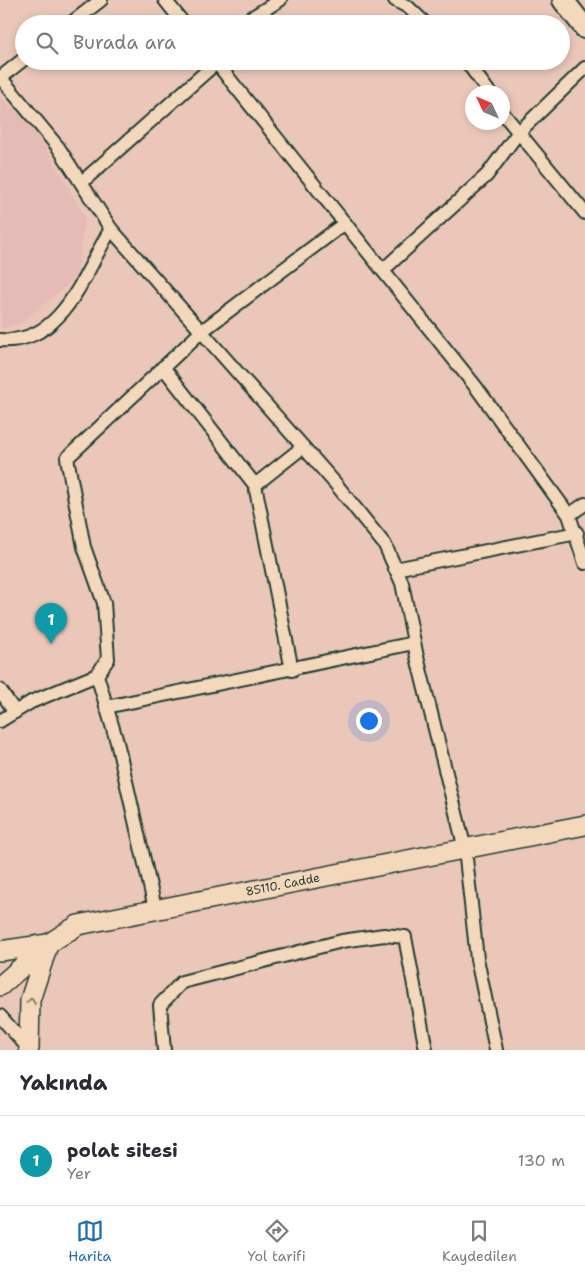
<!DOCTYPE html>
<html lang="tr">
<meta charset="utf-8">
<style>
body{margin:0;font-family:"Shantell Sans",sans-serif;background:#f7f7f7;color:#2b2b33}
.compass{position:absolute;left:465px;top:85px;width:45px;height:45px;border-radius:50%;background:#fff;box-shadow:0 2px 8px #0003;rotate:314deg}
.you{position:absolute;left:368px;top:720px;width:18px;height:18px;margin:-12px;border:4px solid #fff;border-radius:50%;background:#1a73e8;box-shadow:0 0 0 8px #1a73e833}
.badge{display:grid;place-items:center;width:32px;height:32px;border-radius:50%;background:#1f6fb2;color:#fff;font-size:16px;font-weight:700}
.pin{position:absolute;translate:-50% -41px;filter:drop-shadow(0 1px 2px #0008)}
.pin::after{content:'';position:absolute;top:26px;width:18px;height:15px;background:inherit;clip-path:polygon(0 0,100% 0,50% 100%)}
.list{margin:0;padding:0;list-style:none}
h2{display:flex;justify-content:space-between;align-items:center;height:65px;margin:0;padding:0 20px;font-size:21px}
h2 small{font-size:16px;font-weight:400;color:#7c7c81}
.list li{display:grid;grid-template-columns:32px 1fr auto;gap:15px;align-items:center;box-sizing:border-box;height:90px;padding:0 20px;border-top:1px solid #e1e1e2}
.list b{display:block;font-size:19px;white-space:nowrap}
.list p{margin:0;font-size:16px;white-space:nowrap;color:#7c7c81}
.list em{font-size:16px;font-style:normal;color:#7c7c81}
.icon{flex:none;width:28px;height:28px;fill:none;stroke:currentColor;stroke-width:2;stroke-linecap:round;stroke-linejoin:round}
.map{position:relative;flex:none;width:585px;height:1050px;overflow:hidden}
.search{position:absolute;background:#fff;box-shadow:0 2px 8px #0003;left:15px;right:15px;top:15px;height:55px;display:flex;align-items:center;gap:12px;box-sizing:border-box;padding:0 18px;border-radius:28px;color:#7c7c81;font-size:19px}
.sheet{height:155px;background:#fff}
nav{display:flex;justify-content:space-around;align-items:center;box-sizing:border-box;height:70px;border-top:1px solid #e1e1e2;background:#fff;font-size:14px;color:#7c7c81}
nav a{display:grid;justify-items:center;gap:2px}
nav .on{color:#1f6fb2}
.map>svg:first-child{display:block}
.built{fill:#e5bbb8}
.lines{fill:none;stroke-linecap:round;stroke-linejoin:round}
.street-casing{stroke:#1f3d34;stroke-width:16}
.secondary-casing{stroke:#1f3d34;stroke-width:22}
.primary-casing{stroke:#1f3d34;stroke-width:24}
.street{stroke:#f4d8bb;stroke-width:12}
.secondary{stroke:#f4d8bb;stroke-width:19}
.primary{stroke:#f4d8bb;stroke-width:20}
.oneway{stroke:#7f8371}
.labels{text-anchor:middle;stroke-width:4;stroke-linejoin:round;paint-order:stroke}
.street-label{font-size:12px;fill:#1f3d34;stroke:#f4d8bb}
</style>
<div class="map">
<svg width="585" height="1050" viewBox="0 0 585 1050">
<rect width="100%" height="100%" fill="#ebc7b9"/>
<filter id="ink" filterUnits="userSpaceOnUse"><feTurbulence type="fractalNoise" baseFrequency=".02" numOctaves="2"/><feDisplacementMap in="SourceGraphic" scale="10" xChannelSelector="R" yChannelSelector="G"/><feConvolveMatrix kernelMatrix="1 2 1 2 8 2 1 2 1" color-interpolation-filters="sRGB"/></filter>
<g filter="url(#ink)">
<polygon class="built" points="0,97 31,121 85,217 77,277 22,323 1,329"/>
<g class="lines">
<defs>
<g id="street">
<polyline points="165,0 184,24"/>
<polyline points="395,0 408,7 426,24"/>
<polyline points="70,24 101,0"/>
<polyline points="241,24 280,0"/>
<polyline points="215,61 476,387 569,515 585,563"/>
<polyline points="466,61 489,92"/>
<polyline points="0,77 58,147 111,229 335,483 385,545 402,583 417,657 465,849 477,959 496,1050"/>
<polyline points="0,78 24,59"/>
<polyline points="502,112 585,213"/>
<polyline points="82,182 216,63"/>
<polyline points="383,270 487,175 518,133 585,68"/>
<path d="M 0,340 C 64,345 84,272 111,229"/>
<polyline points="163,367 255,485 292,670"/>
<polyline points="255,485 303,447"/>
<polyline points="569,515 585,504"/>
<polyline points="395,569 577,533"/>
<polyline points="0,690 15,712"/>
<polyline points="106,707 414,643"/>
<polyline points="0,721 31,702 97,675"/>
<polyline points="155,908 117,742 97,675 108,659 104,603 84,547 67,458 202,331 345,223"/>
<polyline points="0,1016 30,1050"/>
<polyline points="164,1050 160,1005 182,982 342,941 384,935 405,937 426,1050"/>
</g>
<g id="secondary">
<polyline points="0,951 48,944"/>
<path id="s1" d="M 0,986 L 48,944 L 78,925 L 585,825"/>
<polyline points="29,1049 30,1000 48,945"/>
</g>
<polyline id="primary" points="563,0 585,28"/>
</defs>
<use href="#street" class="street-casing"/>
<use href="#secondary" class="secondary-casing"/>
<use href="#primary" class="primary-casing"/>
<use href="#street" class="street"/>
<use href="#secondary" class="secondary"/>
<use href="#primary" class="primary"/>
</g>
<defs><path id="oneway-chevron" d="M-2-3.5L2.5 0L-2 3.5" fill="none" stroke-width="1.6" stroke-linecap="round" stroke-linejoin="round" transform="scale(1.25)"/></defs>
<use class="oneway" href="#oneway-chevron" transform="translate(31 1001) rotate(-82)"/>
</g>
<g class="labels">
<g class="street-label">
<text dy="4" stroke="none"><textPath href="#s1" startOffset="308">85110. Cadde</textPath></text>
</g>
</g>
</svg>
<svg class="compass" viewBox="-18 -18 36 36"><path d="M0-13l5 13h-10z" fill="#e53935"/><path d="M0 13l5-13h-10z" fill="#7c7c81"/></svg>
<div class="you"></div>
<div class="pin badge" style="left:51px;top:644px;background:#0f9aa8">1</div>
<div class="search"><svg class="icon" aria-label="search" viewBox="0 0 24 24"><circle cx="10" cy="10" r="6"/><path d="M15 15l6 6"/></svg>Burada ara</div>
</div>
<section class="sheet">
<h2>Yakında<small></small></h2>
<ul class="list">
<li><span class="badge" style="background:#0f9aa8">1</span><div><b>polat sitesi</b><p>Yer</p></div><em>130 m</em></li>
</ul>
</section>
<nav>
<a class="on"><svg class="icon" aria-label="map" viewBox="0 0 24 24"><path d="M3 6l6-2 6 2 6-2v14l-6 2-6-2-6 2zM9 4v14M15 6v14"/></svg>Harita</a>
<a><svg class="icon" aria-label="directions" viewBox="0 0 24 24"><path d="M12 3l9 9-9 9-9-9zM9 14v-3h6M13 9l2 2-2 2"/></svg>Yol tarifi</a>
<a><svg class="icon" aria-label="saved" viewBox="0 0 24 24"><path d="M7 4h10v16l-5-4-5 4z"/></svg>Kaydedilen</a>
</nav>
